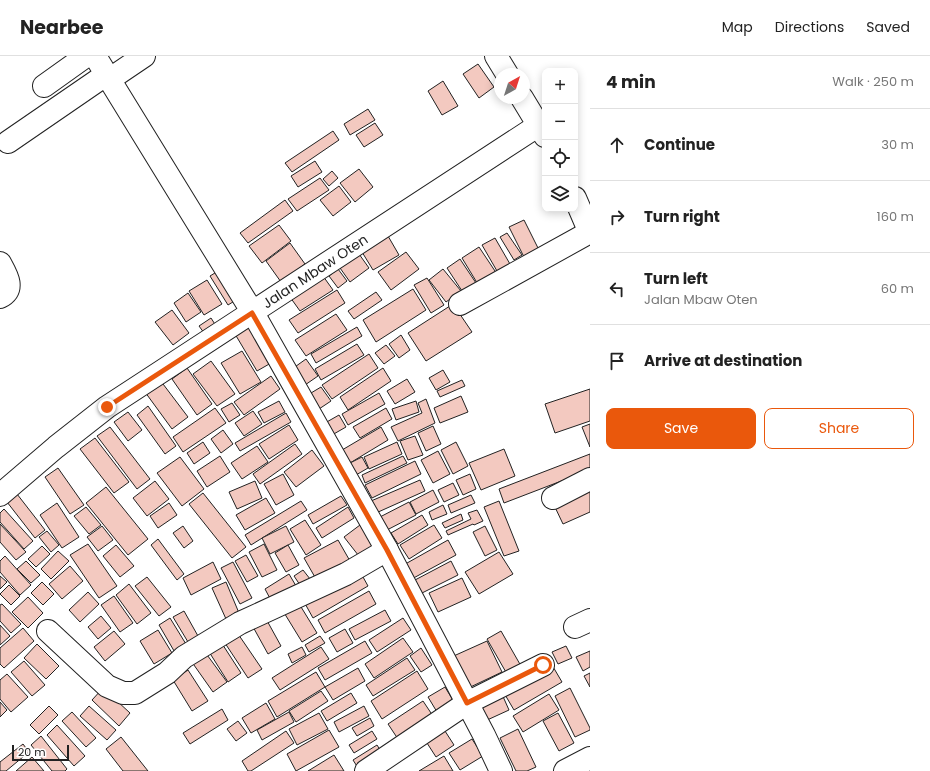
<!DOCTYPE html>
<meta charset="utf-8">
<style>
body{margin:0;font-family:Poppins,sans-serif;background:#f6f6f6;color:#222}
.controls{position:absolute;right:12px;top:12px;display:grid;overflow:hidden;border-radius:8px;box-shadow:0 2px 10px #0003}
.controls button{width:36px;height:36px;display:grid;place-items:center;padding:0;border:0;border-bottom:1px solid #e0e0e0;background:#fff;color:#222;font:20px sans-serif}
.compass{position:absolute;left:494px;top:12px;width:36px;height:36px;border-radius:50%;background:#fff;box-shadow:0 2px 10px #0003;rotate:39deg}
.scale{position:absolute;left:12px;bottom:10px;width:57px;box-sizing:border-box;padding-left:4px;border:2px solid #222;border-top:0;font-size:11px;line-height:14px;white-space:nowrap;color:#222;-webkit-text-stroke:3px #fff;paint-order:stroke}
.stop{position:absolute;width:12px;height:12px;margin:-9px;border:3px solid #ea580c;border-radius:50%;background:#fff}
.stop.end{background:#ea580c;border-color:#fff;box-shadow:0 1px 4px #0008}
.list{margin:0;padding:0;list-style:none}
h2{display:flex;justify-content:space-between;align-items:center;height:52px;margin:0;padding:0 16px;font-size:17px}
h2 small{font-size:13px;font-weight:400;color:#767676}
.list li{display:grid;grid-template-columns:26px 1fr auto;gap:12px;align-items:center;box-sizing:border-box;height:72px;padding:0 16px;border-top:1px solid #e0e0e0}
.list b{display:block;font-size:15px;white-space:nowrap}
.list p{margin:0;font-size:13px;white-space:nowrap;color:#767676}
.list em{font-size:13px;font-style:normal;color:#767676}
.actions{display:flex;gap:8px;padding:12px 16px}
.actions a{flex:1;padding:9px 0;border:1px solid #ea580c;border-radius:8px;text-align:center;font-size:14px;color:#ea580c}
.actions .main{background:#ea580c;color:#fff}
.icon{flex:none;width:22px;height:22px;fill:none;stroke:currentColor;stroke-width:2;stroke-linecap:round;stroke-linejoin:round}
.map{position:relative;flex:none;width:590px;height:715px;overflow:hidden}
header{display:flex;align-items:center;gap:24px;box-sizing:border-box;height:56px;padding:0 20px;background:#fff;border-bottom:1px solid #e0e0e0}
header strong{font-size:19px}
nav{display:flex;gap:22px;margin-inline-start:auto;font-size:14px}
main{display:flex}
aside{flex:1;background:#fff}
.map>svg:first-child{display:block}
.building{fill:#f3c9c0;stroke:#222}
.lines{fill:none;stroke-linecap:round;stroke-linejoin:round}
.minor-casing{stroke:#222;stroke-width:24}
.minor{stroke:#fff;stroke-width:22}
.route{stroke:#ea580c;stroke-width:5}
.labels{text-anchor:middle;stroke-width:3;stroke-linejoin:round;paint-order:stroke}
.street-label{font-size:14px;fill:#222;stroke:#fff}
</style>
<header>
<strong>Nearbee</strong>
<nav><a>Map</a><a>Directions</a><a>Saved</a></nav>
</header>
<main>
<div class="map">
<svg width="590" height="715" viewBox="0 0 590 715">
<rect width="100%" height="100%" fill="#fff"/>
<g class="building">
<polygon points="478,8 494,31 479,42 463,18"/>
<polygon points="443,25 458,50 442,59 428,35"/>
<polygon points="368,53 375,64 350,79 344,68"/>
<polygon points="375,67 383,79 364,91 356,79"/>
<polygon points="333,75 339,84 292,116 285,107"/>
<polygon points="315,105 322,116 298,131 291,120"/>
<polygon points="359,113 373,131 355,146 340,127"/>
<polygon points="332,115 338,122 329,130 323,123"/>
<polygon points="320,122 329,134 297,155 288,143"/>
<polygon points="339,130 351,146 333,160 320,144"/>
<polygon points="285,144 293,155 248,187 240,177"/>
<polygon points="524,164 539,194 524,201 509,171"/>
<polygon points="279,169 291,185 262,207 249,190"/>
<polygon points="507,177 522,199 514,204 500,181"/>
<polygon points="388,180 399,199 373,214 362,196"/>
<polygon points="495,182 510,208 497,215 482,189"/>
<polygon points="290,187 305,208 281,226 266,205"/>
<polygon points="479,191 497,218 479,230 462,202"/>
<polygon points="406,196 419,213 391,234 378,216"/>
<polygon points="359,198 369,212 350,226 340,212"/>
<polygon points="460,203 478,230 464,238 447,212"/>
<polygon points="223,212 241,241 228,249 210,220"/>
<polygon points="338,213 347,225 338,232 329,220"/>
<polygon points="443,213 461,235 446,246 429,224"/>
<polygon points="323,220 333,234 300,255 290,241"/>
<polygon points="427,222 444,249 431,257 414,229"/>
<polygon points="207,224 222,248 204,259 189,235"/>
<polygon points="413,233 426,254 376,286 363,264"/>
<polygon points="337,234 345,247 298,277 289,264"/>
<polygon points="376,236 382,244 354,263 348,255"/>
<polygon points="188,237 201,256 186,266 174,247"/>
<polygon points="453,248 472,276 426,305 408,277"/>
<polygon points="172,254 189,277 173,289 155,266"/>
<polygon points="336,258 347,274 306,300 295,284"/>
<polygon points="211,262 218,273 207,281 199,270"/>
<polygon points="250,270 271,307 257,315 235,278"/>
<polygon points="357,271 362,280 316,307 311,298"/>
<polygon points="401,279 410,294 399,302 389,288"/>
<polygon points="357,288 364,299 321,324 315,313"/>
<polygon points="386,289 395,300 384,308 375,297"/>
<polygon points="242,295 261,326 240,338 221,307"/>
<polygon points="369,298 378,312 332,343 322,329"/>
<polygon points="306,303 318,320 305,329 292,313"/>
<polygon points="211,305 235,338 217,350 193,318"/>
<polygon points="187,312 212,348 197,359 172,323"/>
<polygon points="383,312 391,325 348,354 340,341"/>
<polygon points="443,314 450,326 436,334 429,322"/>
<polygon points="271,320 280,333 244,359 234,346"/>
<polygon points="407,323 415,336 395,348 387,335"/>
<polygon points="160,324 188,361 172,373 145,336"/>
<polygon points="462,324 465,330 440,341 437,335"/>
<polygon points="321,331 331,345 316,355 306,340"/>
<polygon points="590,333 590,365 555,377 545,348"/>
<polygon points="379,337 385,348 348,369 342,358"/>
<polygon points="461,340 468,356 440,367 434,352"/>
<polygon points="426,343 435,367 398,385 391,371 422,357 418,347"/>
<polygon points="279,345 285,356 264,367 258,356"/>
<polygon points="416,345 419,356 396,364 392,353"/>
<polygon points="232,347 240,359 229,366 221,353"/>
<polygon points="148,350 176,390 165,398 137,359"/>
<polygon points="215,352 226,367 183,396 173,381"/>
<polygon points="386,352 392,363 360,382 353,371"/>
<polygon points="253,355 262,368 244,380 235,367"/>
<polygon points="128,356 142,374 128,385 114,366"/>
<polygon points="286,357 291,366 240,395 235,387"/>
<polygon points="339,359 346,371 332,379 325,367"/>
<polygon points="590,368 590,391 582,371"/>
<polygon points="289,369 298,384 269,403 259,388"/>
<polygon points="433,370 441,388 426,395 418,377"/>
<polygon points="110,371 150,423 137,433 97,380"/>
<polygon points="381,371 388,384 345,410 337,397"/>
<polygon points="223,374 233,388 221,397 211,383"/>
<polygon points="415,380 423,399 408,404 400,385"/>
<polygon points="95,382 129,426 114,437 80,393"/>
<polygon points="203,386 210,397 194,408 187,397"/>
<polygon points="397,386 402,398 369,413 364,401"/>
<polygon points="456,386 468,410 453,418 441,394"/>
<polygon points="295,388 302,398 260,428 253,418"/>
<polygon points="257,390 268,406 242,423 231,407"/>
<polygon points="504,393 515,420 481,434 469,407"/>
<polygon points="312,394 324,410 296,431 284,416"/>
<polygon points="438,395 450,418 433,427 421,404"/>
<polygon points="590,398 590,414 504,447 499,433"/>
<polygon points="220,400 230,416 207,431 197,415"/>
<polygon points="403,400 407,407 365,427 362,419"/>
<polygon points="180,401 204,433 182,450 157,417"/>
<polygon points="362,401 368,412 356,419 350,407"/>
<polygon points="415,405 421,418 372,442 365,429"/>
<polygon points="58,412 84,449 70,458 45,421"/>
<polygon points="283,418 294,439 276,449 264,428"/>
<polygon points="470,418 476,433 463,439 456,424"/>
<polygon points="420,424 425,435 376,457 371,445"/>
<polygon points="155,425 169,443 147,460 133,442"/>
<polygon points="255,425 262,442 237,453 229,436"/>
<polygon points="453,427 459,439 444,446 438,434"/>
<polygon points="106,431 148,483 128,499 86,447"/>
<polygon points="590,432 590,456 563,468 554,449"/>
<polygon points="433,434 439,446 416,458 410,446"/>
<polygon points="203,437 246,491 232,502 189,448"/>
<polygon points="17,438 45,474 35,482 7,446"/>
<polygon points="471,439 475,447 451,457 448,449"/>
<polygon points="341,440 347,449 313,468 308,459"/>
<polygon points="266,442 275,457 245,474 236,459"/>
<polygon points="301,445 307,454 251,489 245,479"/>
<polygon points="499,445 519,495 504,500 484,451"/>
<polygon points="409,446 416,459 385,475 378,462"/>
<polygon points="57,447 79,481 62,492 40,459"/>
<polygon points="169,447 177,459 158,472 150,460"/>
<polygon points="443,449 447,458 432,464 429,456"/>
<polygon points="86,451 101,469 89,478 74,460"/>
<polygon points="348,451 354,462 322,482 316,472"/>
<polygon points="4,453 33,485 24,493 0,466 0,457"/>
<polygon points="477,454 483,465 474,469 473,468 448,479 446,475 471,463 468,457"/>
<polygon points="461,458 463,464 445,472 442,467"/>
<polygon points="422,459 428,469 398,488 391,477"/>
<polygon points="305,464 321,489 306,499 290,473"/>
<polygon points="364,466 382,490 362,504 344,481"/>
<polygon points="0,468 26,496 16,504 0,486"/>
<polygon points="434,469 442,482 409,503 400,489"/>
<polygon points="102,470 113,484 98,495 87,481"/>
<polygon points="183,470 193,485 184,492 173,477"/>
<polygon points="286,470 294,486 270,498 262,482"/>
<polygon points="485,470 497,494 485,500 473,476"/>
<polygon points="47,475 59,489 51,496 39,481"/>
<polygon points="158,483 184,518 177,524 151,489"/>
<polygon points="338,484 350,505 316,523 304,502"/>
<polygon points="448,484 456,499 408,525 400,511"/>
<polygon points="88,488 117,530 99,542 70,499"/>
<polygon points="264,488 277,514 262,521 249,496"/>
<polygon points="116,489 134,510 120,521 103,500"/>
<polygon points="288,489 299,509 286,516 275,497"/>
<polygon points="42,490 50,498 36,511 28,503"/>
<polygon points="58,495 69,505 51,523 41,513"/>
<polygon points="499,496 513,518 479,538 465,516"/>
<polygon points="246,499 258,520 247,526 235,505"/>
<polygon points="5,500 31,529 20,539 0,516 0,505"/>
<polygon points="26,505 40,519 31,527 17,513"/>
<polygon points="451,505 458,519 422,537 415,524"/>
<polygon points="213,506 221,523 191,539 183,522"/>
<polygon points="233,506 252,542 240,548 221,512"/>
<polygon points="70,510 83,525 62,543 49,528"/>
<polygon points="358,512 368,530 313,562 303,544"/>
<polygon points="303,514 314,528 304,535 294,520"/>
<polygon points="289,518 299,535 274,550 265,533"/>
<polygon points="0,520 7,526 0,533"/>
<polygon points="147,521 171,551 159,560 135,530"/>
<polygon points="462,522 471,541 438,556 429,537"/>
<polygon points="42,526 54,538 43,549 31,537"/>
<polygon points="226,526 239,557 226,563 212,532"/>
<polygon points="129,528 151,557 137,568 116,539"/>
<polygon points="9,529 20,540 11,549 0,538"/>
<polygon points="369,535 376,548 325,577 318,564"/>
<polygon points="88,536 99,548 80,566 69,554"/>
<polygon points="114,540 133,567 120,576 101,549"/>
<polygon points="28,541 43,557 28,572 12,556"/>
<polygon points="298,546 317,577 302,586 283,555"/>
<polygon points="2,548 21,568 11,577 0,565 0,549"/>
<polygon points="385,554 391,565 355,584 349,573"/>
<polygon points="184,555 198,580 188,586 173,561"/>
<polygon points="101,560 111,572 98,583 88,571"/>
<polygon points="265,561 281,590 268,598 252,569"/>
<polygon points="170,562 189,593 177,600 159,569"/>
<polygon points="403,562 411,574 377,596 369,584"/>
<polygon points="0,569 10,580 0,589"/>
<polygon points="23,572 34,585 4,612 0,608 0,592"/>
<polygon points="234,572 262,613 248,622 221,581"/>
<polygon points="345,573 353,587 337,596 329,582"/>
<polygon points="158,574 172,597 154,608 140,585"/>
<polygon points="114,575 125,588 105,605 94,591"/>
<polygon points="501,575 521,610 507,618 487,583"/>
<polygon points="320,580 325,587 309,596 305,589"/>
<polygon points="403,582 413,596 374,622 365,608"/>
<polygon points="219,583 241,617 228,626 206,591"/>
<polygon points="365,585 372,597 325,624 318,612"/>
<polygon points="487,585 502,616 462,635 447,603"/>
<polygon points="37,588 59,610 46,623 24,602"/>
<polygon points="566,590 572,602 558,608 552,596"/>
<polygon points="302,591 306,599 292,607 288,598"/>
<polygon points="321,591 329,603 280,634 272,622"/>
<polygon points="202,592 227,626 213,636 189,602"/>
<polygon points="421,592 432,609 421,616 410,600"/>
<polygon points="590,595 590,611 583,615 576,601"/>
<polygon points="407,602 415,614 373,640 366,629"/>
<polygon points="24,605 45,629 32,640 11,616"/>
<polygon points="552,609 562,626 514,654 504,637"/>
<polygon points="358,612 365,625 333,644 325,631"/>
<polygon points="188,614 208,645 192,655 173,624"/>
<polygon points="417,615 428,633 382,663 371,645"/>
<polygon points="316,616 325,631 277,661 268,645"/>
<polygon points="590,617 590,631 584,620"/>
<polygon points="7,618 28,641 11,656 0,643 0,624"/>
<polygon points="445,631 457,651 440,661 428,641"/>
<polygon points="103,632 130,657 119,670 92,644"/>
<polygon points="570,632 590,672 590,674 575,681 555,640"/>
<polygon points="321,635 328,645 296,666 289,655"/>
<polygon points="501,636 509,654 485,665 476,647"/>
<polygon points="351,637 357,647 327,665 321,655"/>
<polygon points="549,638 559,654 523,676 513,660"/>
<polygon points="423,645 433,660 398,683 388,668"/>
<polygon points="0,646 7,654 0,661"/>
<polygon points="266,647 275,663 251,677 242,662"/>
<polygon points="49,650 58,659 39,678 30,669"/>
<polygon points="89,650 116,674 107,684 80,660"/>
<polygon points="364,650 369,660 339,676 334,666"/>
<polygon points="222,653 228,664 190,688 183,677"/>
<polygon points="72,656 96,682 86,691 62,665"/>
<polygon points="289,656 294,666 262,684 257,674"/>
<polygon points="319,657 328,673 297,689 289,673"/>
<polygon points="558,657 574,687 559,695 543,665"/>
<polygon points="370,662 374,670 357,680 352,672"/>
<polygon points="238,665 247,677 236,685 227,673"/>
<polygon points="57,669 85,700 74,710 47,679"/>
<polygon points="518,673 536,711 527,715 516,715 500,682"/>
<polygon points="329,674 339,691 296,715 287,698"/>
<polygon points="286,675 294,687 251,715 248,715 242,705"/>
<polygon points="372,675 377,683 354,697 349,689"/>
<polygon points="445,675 454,689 436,701 427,687"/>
<polygon points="41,680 67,713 65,715 52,715 31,689"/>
<polygon points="121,681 148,715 123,715 106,693"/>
<polygon points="472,683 483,700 460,714 449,697"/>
<polygon points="23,688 29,696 6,715 0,715 0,706"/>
<polygon points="377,689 384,700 360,715 353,704"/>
<polygon points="334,699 344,715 308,715"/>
<polygon points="444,700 453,715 419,715"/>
<polygon points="32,701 44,715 16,715"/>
</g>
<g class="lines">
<defs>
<g id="minor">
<polyline points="95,0 253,257 387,494 484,679 501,715"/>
<polyline points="496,0 507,18"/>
<polyline points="110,23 144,0"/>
<polyline points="44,30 86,0"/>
<polyline points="522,42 545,80"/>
<polyline points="8,86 107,18"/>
<polyline points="575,142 590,177"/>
<path d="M 0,207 C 6,218 16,233 0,241"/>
<polyline points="460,248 590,176"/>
<path id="s1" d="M 0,439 L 56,391 L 107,351 L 539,69"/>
<polyline points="553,442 590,423"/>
<polyline points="575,571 590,564"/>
<polyline points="48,575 107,630 123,637 135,637 167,617 184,601 240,567 346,518 387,494"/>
<polyline points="366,715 467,647 543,609"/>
<polyline points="565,715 590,702"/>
</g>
</defs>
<use href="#minor" class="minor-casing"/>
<use href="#minor" class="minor"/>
</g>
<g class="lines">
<polyline class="route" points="107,351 252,257 387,494 467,647 543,609"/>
</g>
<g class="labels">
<g class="street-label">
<text dy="5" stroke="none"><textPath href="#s1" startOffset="387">Jalan Mbaw Oten</textPath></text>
</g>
</g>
</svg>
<div class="controls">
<button>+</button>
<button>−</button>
<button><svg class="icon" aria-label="locate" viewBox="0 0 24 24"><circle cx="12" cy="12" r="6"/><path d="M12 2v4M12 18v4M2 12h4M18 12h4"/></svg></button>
<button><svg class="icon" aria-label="layers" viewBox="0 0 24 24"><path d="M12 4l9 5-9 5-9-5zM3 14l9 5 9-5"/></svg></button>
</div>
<svg class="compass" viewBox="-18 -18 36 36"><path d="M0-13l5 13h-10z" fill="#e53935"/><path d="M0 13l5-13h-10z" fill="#767676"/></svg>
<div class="scale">20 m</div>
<div class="stop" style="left:543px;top:609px"></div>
<div class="stop end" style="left:107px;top:351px"></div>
</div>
<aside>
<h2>4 min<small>Walk · 250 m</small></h2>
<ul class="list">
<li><svg class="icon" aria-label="ahead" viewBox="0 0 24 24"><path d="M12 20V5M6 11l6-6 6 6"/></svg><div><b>Continue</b></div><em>30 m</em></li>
<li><svg class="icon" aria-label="right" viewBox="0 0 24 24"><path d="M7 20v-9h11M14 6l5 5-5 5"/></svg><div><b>Turn right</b></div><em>160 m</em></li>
<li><svg class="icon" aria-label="left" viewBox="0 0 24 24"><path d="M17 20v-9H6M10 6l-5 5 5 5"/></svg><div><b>Turn left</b><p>Jalan Mbaw Oten</p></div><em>60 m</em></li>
<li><svg class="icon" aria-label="arrive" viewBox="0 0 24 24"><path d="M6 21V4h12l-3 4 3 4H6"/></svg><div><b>Arrive at destination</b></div></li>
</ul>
<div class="actions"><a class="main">Save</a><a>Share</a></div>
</aside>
</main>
